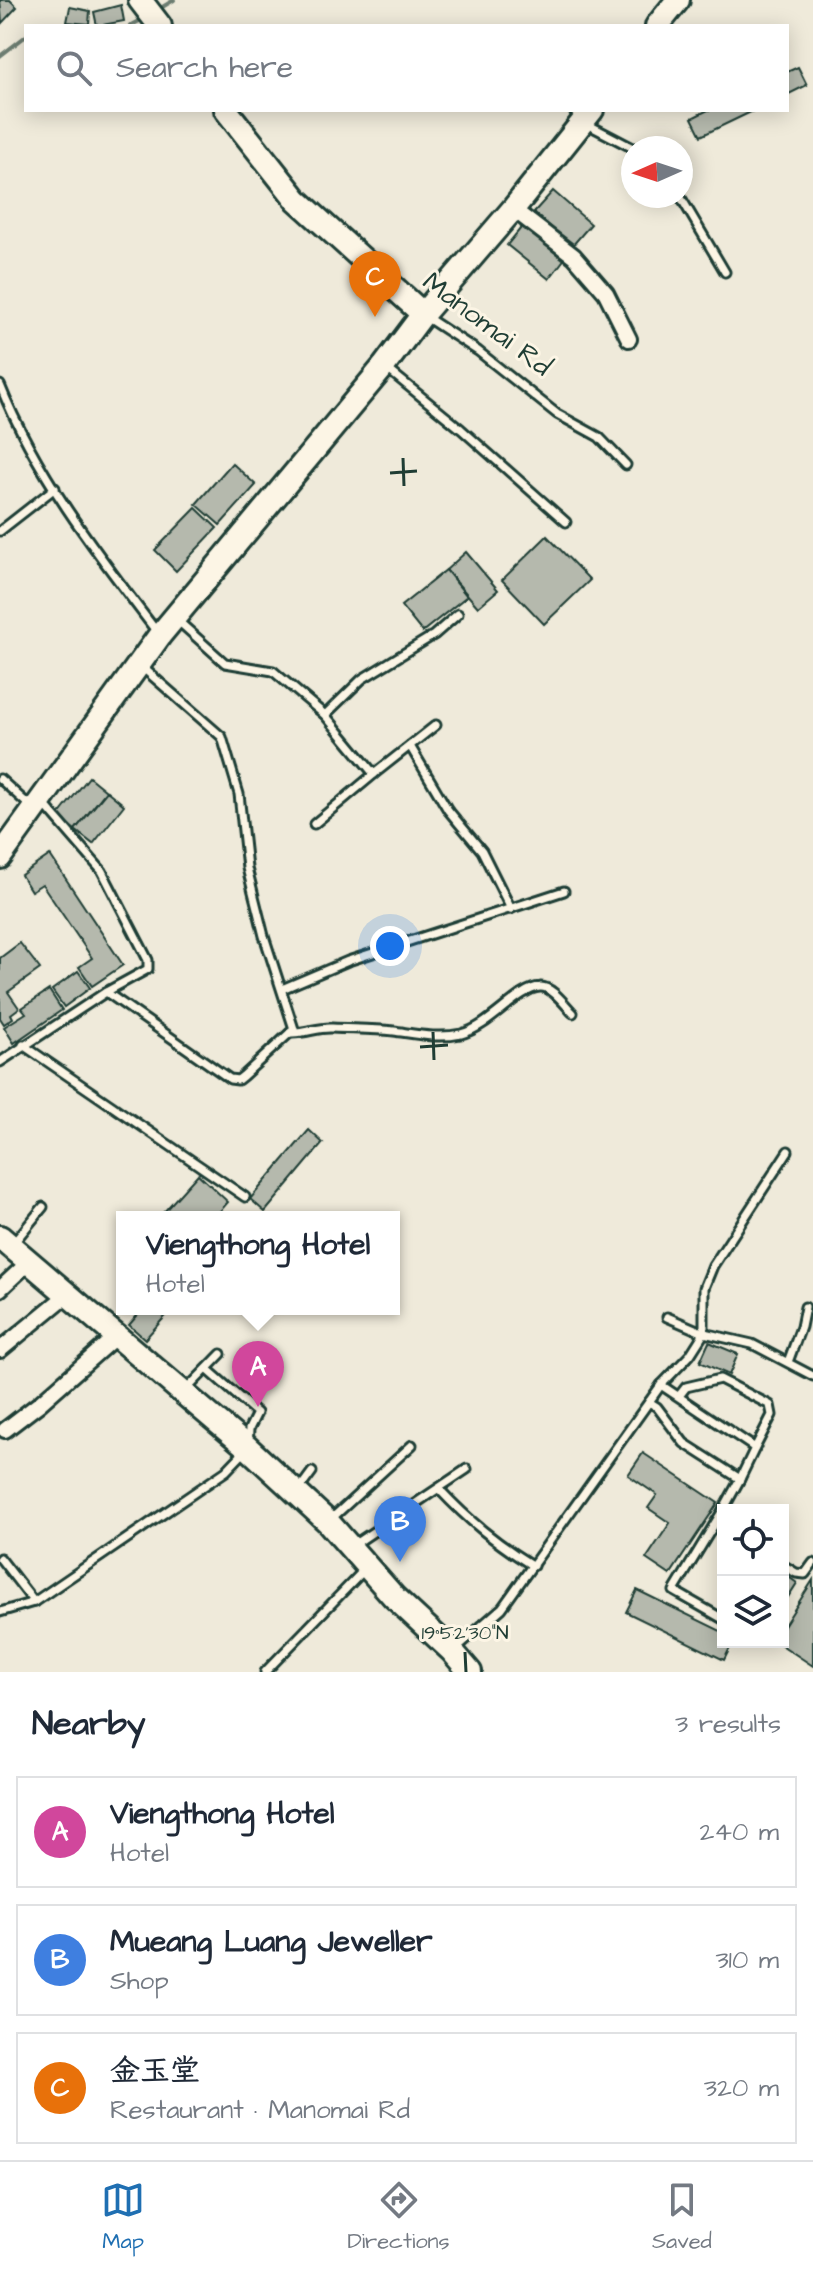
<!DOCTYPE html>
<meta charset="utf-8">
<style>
body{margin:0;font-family:"Architects Daughter","LXGW WenKai TC",sans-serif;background:#f2f2f3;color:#1f2937}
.controls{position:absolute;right:24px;bottom:24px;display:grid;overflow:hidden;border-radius:0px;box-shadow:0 4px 20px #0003}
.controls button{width:72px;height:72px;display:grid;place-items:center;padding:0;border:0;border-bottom:2px solid #e0e1e3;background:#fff;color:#1f2937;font:40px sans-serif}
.compass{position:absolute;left:621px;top:136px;width:72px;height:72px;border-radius:50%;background:#fff;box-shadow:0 4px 20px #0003;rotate:267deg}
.you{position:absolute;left:390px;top:946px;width:28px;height:28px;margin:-20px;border:6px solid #fff;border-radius:50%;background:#1a73e8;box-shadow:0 0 0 12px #1a73e833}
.badge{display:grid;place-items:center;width:52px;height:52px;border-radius:50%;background:#1f6fb2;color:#fff;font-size:26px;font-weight:700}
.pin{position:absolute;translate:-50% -66px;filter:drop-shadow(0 2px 4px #0008)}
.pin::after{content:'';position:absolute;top:42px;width:28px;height:24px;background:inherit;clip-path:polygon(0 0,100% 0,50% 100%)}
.popup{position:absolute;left:116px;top:1211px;width:284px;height:104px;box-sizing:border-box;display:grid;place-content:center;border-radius:0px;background:#fff;filter:drop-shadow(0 2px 6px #0005);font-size:26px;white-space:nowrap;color:#747a83}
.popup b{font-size:30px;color:#1f2937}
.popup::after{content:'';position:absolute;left:50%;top:100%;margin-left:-16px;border:16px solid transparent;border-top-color:#fff}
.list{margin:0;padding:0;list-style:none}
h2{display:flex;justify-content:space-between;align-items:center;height:104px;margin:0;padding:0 32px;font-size:34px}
h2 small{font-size:26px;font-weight:400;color:#747a83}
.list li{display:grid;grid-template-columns:52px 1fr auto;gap:24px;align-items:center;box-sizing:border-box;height:112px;margin:0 16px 16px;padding:0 16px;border:2px solid #e0e1e3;border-radius:0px}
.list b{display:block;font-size:30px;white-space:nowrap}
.list p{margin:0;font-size:26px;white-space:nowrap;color:#747a83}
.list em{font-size:26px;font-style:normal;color:#747a83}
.icon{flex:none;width:44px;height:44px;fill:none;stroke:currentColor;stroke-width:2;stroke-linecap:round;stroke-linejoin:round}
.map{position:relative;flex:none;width:813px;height:1672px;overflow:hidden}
.search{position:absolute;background:#fff;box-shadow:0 4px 20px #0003;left:24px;right:24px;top:24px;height:88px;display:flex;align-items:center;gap:20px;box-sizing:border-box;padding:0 28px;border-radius:0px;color:#747a83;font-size:30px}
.sheet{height:488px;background:#fff}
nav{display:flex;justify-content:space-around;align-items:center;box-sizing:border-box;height:112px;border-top:2px solid #e0e1e3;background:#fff;font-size:22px;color:#747a83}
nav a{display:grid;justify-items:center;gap:4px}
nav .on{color:#1f6fb2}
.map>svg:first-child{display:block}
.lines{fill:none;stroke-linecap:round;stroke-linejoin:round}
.stream{stroke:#6c7d71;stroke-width:4}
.building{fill:#b5b9ad;stroke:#1f3d34;stroke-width:2}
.lane-casing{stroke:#1f3d34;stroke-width:13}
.street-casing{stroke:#1f3d34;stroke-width:20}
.secondary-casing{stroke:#1f3d34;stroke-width:28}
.lane{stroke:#fcf5e5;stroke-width:7}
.street{stroke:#fcf5e5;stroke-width:14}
.secondary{stroke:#fcf5e5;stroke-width:22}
.ticks{fill:none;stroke:#1f3d34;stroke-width:3}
.labels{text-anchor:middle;stroke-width:6;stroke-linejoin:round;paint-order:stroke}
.street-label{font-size:28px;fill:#1f3d34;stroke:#fcf5e5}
.ticks-label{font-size:20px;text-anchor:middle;fill:#1f3d34;stroke:#fcf5e5;stroke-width:6;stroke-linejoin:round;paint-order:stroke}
</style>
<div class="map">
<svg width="813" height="1672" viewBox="0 0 813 1672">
<rect width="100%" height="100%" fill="#efeada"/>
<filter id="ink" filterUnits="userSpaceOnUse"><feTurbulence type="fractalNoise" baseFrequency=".0125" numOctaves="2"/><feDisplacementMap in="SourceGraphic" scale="16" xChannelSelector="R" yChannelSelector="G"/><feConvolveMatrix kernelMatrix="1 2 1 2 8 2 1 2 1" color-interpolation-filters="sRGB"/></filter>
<g filter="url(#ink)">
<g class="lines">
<g class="stream">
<polyline points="159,9 174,0"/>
<polyline points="130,26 145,18"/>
<polyline points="0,56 26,36"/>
</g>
</g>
<g class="building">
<polygon points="0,0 10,0 17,7 2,23"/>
<polygon points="121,5 124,21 97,26 94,12"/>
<polygon points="70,7 90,11 89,24 67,22"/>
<polygon points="798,67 807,85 787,95 787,72"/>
<polygon points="708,110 755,110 701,136 692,118"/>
<polygon points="553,191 591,224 572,246 534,212"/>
<polygon points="525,223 566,257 549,279 507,245"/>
<polygon points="232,463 256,485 220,525 196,504"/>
<polygon points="196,508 217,528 176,571 155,550"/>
<polygon points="547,536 590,580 544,624 502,580"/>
<polygon points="466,552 498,590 478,607 446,570"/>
<polygon points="446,570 467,596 422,632 401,606"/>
<polygon points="89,777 106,791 75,830 58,816"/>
<polygon points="107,791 124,805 93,844 75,830"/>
<polygon points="50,855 123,965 92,986 79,967 92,958 42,884 31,891 21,875"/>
<polygon points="20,943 40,969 8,992 19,1008 11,1014 13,1018 4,1024 0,1018 0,958"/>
<polygon points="78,971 90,988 64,1007 52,990"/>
<polygon points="49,990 62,1010 14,1043 4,1027 26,1013 22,1008"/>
<polygon points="309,1130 323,1143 265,1212 250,1199"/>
<polygon points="198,1174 228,1202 215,1217 165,1217 162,1214"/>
<polygon points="143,1309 172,1309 145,1339 129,1325"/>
<polygon points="709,1342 738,1354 729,1375 700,1362"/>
<polygon points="643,1453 718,1503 670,1575 646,1559 670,1523 648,1508 657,1495 628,1475"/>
<polygon points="783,1573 797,1583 783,1605"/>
<polygon points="813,1580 813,1666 777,1642 783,1642 783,1627"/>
<polygon points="637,1590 723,1632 723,1642 733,1642 724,1660 626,1612"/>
</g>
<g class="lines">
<defs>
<g id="lane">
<polyline points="573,110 583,122 633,148"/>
<polyline points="680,196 725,272"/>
<polyline points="426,317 478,351 557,414 599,437 626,465"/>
<polyline points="385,367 461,429 566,522"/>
<path d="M 0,385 C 36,475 99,556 157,632"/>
<polyline points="0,531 55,488"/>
<polyline points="176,619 225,663 273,671 325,715 374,774 436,725"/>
<polyline points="325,715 362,679 434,635 458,614"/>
<polyline points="410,746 448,810 482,851 511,909"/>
<polyline points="0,779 31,807"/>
<polyline points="44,804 102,871 148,960 148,969 106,992"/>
<polyline points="314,824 374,774"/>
<polyline points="282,989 348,961 564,891"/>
<path d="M 290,1033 C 305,1034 318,1027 332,1028 C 352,1029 374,1029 394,1031 C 416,1034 438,1039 461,1034 C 490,1027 518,988 540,987 C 552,986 565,1005 573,1013"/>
<polyline points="23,1045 245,1197"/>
<polyline points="0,1062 106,992 230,1079 238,1080 243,1076 294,1029 264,936 247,868 239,794 222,737 141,666"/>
<polyline points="12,1245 43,1207"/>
<polyline points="667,1317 704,1333 752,1344 813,1376"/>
<polyline points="788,1362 801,1327 805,1307"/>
<polyline points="661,1385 755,1448 772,1415 770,1405 720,1379 686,1387 679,1396"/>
<polyline points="184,1392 221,1354"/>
<polyline points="649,1402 657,1407 684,1443 740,1479 723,1510"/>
<polyline points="740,1479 755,1448"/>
<path d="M 439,1489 C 469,1521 496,1543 533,1566"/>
<polyline points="298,1491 312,1472"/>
<polyline points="723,1510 674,1591 723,1619"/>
<polyline points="330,1520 412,1445"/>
<polyline points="352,1546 467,1469"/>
<polyline points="0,1558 34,1602"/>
<polyline points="783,1565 796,1573 805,1574 813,1563"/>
<polyline points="0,1612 34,1602 226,1471 248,1448 249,1429 257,1413 207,1369"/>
<polyline points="454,1650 502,1608 661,1385 690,1355 704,1333 704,1288 713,1266 788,1151"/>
<polyline points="265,1672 366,1568"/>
</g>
<g id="street">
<polyline points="513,209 574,256 606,293 629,339"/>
<polyline points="0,1289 29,1262"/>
<polyline points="0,1350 67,1295"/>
<polyline points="5,1430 39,1404 116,1336"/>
</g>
<g id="secondary">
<polyline points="140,0 160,26"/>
<polyline points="657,26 678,0"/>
<polyline points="226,110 297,200 423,314"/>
<polyline points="0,857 160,635 384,366 423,314 513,209 592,110"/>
<polyline points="0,1237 248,1448 328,1522 394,1597 452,1651 470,1672"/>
</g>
</defs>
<use href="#lane" class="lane-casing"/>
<use href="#street" class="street-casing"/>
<use href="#secondary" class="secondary-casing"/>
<use href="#lane" class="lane"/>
<use href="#street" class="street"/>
<use href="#secondary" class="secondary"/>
</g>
</g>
<path class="ticks" d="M 403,458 L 404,486M 390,473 L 417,471M 433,1032 L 434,1060M 420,1047 L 448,1045M 465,1652 L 466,1672"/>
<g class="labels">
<g class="street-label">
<text transform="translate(488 323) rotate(37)" y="10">Manomai Rd</text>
</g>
</g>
<g class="ticks-label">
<text x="465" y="1639">19°52'30"N</text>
</g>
</svg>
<div class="controls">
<button><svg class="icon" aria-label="locate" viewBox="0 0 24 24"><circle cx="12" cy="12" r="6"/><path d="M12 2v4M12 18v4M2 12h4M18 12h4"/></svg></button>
<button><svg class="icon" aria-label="layers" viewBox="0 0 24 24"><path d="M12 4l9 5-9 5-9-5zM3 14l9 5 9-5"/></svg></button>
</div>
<svg class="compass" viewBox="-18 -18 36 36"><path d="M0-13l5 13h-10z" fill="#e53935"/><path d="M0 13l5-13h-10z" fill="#747a83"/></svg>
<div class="you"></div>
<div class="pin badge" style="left:258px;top:1407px;background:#d1479c">A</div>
<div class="popup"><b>Viengthong Hotel</b>Hotel</div>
<div class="pin badge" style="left:400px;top:1562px;background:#3f7fe0">B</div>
<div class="pin badge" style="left:375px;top:317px;background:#e8710a">C</div>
<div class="search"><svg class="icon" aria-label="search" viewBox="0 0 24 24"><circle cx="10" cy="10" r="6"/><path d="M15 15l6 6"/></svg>Search here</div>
</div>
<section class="sheet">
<h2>Nearby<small>3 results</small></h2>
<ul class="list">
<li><span class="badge" style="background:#d1479c">A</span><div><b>Viengthong Hotel</b><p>Hotel</p></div><em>240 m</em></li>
<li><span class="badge" style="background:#3f7fe0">B</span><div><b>Mueang Luang Jeweller</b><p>Shop</p></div><em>310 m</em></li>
<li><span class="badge" style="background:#e8710a">C</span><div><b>金玉堂</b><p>Restaurant · Manomai Rd</p></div><em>320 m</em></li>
</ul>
</section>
<nav>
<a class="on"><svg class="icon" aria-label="map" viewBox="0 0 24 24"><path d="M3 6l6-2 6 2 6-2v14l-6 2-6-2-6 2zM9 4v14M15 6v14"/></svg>Map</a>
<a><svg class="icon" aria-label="directions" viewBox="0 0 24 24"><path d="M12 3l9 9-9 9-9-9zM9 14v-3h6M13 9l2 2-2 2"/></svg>Directions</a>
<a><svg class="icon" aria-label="saved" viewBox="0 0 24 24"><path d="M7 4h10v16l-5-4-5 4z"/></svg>Saved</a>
</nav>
